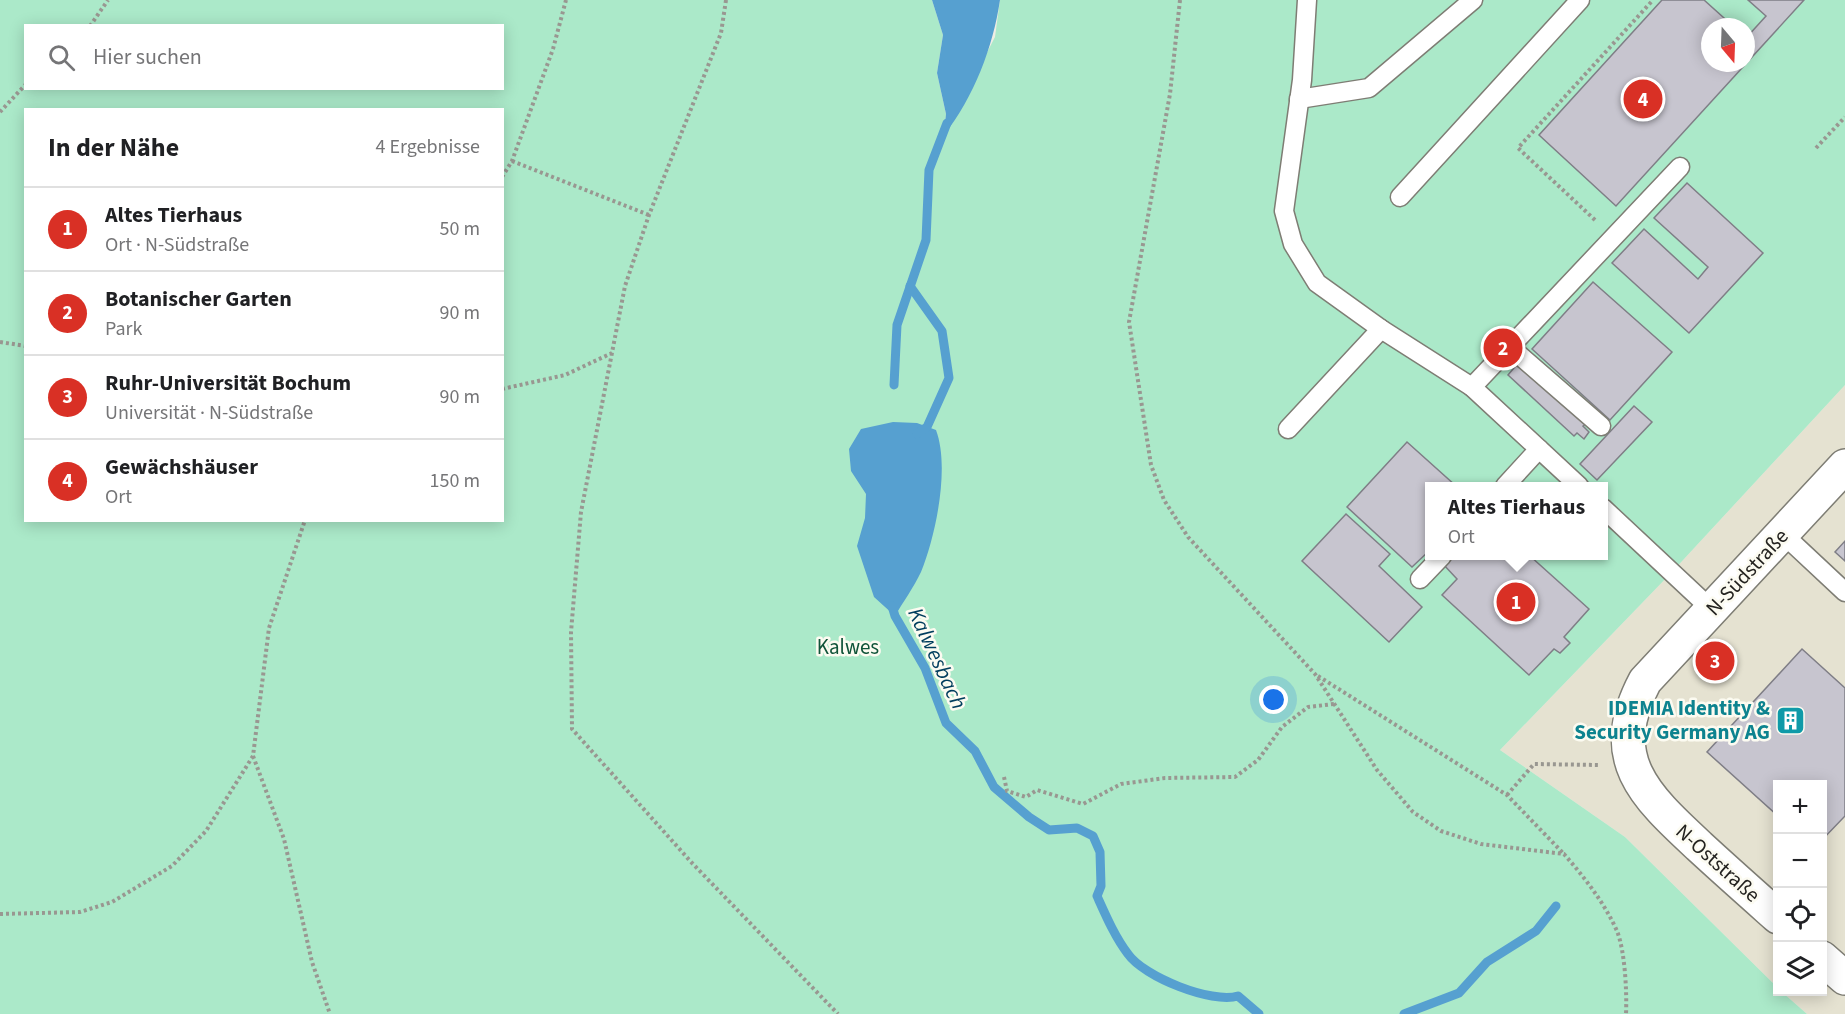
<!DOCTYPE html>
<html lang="de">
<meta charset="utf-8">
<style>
body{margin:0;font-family:"Source Sans 3",sans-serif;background:#f6f6f6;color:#202124}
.controls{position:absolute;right:18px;bottom:18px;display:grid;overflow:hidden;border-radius:0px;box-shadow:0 3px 15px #0003}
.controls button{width:54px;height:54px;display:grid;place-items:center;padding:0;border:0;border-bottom:2px solid #e0e0e0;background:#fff;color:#202124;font:30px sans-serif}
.compass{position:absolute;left:1701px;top:18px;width:54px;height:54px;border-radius:50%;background:#fff;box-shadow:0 3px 15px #0003;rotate:161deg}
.you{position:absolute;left:1274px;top:700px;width:21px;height:21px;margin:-15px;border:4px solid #fff;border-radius:50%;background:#1a73e8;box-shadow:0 0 0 9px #1a73e833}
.badge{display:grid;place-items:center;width:39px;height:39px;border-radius:50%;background:#d93025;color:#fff;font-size:20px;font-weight:700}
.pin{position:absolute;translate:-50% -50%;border:3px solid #fff;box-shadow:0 2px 6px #0006}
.popup{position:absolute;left:1425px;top:482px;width:183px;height:78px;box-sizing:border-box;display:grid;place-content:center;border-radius:0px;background:#fff;filter:drop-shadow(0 2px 4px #0005);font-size:20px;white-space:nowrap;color:#757577}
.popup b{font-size:22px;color:#202124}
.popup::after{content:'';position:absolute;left:50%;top:100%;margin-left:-12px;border:12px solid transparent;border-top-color:#fff}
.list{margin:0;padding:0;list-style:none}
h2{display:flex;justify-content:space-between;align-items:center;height:78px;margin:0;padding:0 24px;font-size:26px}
h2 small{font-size:20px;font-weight:400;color:#757577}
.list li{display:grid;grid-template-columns:39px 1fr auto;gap:18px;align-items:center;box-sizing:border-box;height:84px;padding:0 24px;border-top:2px solid #e0e0e0}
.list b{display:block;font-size:22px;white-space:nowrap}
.list p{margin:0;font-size:20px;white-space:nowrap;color:#757577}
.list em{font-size:20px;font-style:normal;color:#757577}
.icon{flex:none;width:33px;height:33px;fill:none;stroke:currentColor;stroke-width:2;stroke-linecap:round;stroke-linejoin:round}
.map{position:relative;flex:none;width:1845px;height:1014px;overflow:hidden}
.search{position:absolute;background:#fff;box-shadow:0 3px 15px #0003;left:24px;top:24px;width:480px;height:66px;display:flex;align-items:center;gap:15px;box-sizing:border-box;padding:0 21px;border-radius:0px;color:#757577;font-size:22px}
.panel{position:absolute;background:#fff;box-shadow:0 3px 15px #0003;left:24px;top:108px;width:480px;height:414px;border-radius:0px}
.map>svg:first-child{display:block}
.built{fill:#e5e2d1}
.green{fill:#abe9c9;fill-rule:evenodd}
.water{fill:#56a0d0}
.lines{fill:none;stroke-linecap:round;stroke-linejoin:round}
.stream{stroke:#56a0d0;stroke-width:9}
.building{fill:#c7c5cf;stroke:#7f7e86;stroke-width:1.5}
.lane-casing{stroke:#7e7d74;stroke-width:21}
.street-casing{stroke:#7e7d74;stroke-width:36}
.path{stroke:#999791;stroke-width:4;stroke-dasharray:3 3;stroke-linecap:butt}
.lane{stroke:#fff;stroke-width:18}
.street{stroke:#fff;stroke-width:33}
.labels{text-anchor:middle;stroke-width:5;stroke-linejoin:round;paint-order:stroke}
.street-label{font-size:21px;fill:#242320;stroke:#fcfbf1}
.park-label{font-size:21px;fill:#105439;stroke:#fcfbf1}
.culture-label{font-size:21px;font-weight:bold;fill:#0d838f;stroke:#fcfbf1;text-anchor:end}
.water-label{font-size:22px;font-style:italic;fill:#003d5d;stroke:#fcfbf1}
</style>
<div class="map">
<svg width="1845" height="1014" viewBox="0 0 1845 1014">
<rect width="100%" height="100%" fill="#efede4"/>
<polygon class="built" points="1845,385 1845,1014 1807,1014 1782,992 1822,992 1822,784 1778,784 1777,987 1625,837 1500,750 1672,572"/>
<path class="green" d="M 0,0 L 932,0 L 943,35 L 937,73 L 946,114 L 945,134 L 995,37 L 1000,0 L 1845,0 L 1845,385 L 1672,572 L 1500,750 L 1625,837 L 1777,987 L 1778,992 L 1782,992 L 1807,1014 L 0,1014 ZM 26,26 L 502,26 L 502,88 L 26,88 ZM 1710,27 L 1746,27 L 1746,63 L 1710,63 ZM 26,110 L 502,110 L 502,520 L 26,520 ZM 1429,486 L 1603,486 L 1603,556 L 1429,556 Z"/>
<g class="water">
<path d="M 932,0 L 1000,0 C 993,47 974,97 944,135 L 946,114 L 937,73 L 943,35 Z"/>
<path d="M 893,422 L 917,423 L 936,430 C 950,467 936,535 921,572 C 914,587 903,602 895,616 L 874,597 L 857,546 L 865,518 L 866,494 L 851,471 L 849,449 L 861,429 Z"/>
</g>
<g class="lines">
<g class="stream">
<polyline points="910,286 942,331 949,378 927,427 917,434"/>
<polyline points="894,385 897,325 926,240 929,170 947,123"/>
<path d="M 892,606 L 895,616 L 925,668 L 946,723 L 975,751 L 994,787 L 1029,817 L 1049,830 L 1077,828 L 1093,836 L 1100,852 L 1101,886 L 1097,896 C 1106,916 1115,937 1128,954 C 1144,977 1212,1004 1238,996 L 1259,1014"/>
<polyline points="1404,1014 1459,993 1487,962 1536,931 1556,906"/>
</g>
</g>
<g class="building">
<polygon points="1662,0 1704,0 1734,27 1710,27 1710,63 1746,63 1746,38 1766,16 1748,0 1804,0 1616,206 1539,135"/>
<polygon points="1687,183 1763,253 1689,333 1612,263 1644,229 1698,279 1708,267 1654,218"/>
<polygon points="1593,282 1672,352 1610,420 1532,349"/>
<polygon points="1519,362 1586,424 1583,426 1589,432 1584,439 1577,433 1574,436 1508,375"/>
<polygon points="1634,406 1652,422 1597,480 1580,464"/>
<polygon points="1407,442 1456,486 1429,486 1429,551 1412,567 1347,507"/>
<polygon points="1346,514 1390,554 1379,566 1422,607 1389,642 1302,561"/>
<polygon points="1845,541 1845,561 1835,552"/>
<polygon points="1450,556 1530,556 1589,609 1564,637 1570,643 1560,653 1554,649 1529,675 1442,595 1457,579 1443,564"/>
<polygon points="1802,649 1845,688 1845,816 1822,840 1822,784 1778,784 1778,816 1707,752"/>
</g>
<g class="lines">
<defs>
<g id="lane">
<polyline points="1307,0 1302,80 1284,211 1293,244 1317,283 1381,329 1472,387 1579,486"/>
<polyline points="1299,99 1369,88 1473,0"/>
<polyline points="1400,197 1580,0"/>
<polyline points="1510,347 1601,426"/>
<polyline points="1472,387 1680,167"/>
<polyline points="1288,429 1381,329"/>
<polyline points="1505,486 1539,449"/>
<polyline points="1603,508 1711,609"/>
<polyline points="1783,534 1845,592"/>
<polyline points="1420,579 1442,556"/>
</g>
<g id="street">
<path d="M 1778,917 C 1751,893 1725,870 1699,846 C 1644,795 1604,758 1645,681 L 1845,466"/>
<polyline points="1822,958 1845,978"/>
</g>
</defs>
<use href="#lane" class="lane-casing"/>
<use href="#street" class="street-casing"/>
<g class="path">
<polyline points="726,0 721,33 649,215 625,286 581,512 571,632 572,729 692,863 838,1014"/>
<path d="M 1180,0 L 1170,94 L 1129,322 L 1151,465 L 1164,500 L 1188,537 L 1315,674 L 1377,770 L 1413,812 L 1441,831 L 1481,844 L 1564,854 C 1584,877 1604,902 1617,931 C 1625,951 1627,992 1626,1014"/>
<polyline points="90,26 108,0"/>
<polyline points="0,112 26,84"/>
<polyline points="1816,148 1845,117"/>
<polyline points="512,161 649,215"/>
<polyline points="502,177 512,161 553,49 566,0"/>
<polyline points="1595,220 1518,148 1653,0"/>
<polyline points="0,342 26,346"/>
<polyline points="502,389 565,375 612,353"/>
<polyline points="1318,676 1507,795 1563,853"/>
<polyline points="253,756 284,839 312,962 330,1014"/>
<polyline points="1004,777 1007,791 1026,797 1037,790 1083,804 1121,784 1165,778 1235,777 1258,760 1282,727 1308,707 1334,704"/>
<polyline points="1507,795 1534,764 1600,765"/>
<polyline points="0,914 80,912 112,902 172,866 206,831 253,756 269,628 305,520"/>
</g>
<use href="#lane" class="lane"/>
<use href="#street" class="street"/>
</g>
<defs>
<symbol id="building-square" viewBox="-11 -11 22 22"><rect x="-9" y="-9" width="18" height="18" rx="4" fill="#0f9aa8" stroke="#fcfbf1"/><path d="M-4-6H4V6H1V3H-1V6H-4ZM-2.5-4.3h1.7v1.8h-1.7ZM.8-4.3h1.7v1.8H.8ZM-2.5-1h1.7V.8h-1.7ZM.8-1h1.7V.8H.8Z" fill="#fff"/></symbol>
</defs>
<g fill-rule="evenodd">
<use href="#building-square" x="1774" y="704" width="33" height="33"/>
</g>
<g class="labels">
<g class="street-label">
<text transform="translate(1747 572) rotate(-47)" y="7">N-Südstraße</text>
<text transform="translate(1718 863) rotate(42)" y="7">N-Oststraße</text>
</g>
<g class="park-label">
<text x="848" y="654">Kalwes</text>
</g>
<g class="culture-label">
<text x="1770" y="715">IDEMIA Identity &amp;<tspan x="1770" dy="24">Security Germany AG</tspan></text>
</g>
<g class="water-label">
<text transform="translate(938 658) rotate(65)" y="8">Kalwesbach</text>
</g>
</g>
</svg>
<div class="controls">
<button>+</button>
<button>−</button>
<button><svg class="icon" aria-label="locate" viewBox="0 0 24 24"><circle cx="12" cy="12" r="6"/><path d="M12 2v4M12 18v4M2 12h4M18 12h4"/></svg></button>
<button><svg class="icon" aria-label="layers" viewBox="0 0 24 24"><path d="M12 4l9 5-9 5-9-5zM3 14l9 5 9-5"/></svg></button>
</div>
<svg class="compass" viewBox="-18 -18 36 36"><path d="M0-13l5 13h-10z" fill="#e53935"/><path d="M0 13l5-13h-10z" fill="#757577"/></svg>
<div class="you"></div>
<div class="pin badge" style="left:1516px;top:602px">1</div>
<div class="popup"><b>Altes Tierhaus</b>Ort</div>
<div class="pin badge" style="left:1503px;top:348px">2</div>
<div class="pin badge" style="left:1715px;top:661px">3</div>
<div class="pin badge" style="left:1643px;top:99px">4</div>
<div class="search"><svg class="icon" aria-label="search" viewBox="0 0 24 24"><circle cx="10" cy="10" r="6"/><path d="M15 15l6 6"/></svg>Hier suchen</div>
<section class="panel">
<h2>In der Nähe<small>4 Ergebnisse</small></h2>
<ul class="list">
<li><span class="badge">1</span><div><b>Altes Tierhaus</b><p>Ort · N-Südstraße</p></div><em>50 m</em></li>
<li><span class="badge">2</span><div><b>Botanischer Garten</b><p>Park</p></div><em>90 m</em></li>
<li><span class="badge">3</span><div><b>Ruhr-Universität Bochum</b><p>Universität · N-Südstraße</p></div><em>90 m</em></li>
<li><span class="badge">4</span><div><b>Gewächshäuser</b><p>Ort</p></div><em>150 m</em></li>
</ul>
</section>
</div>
